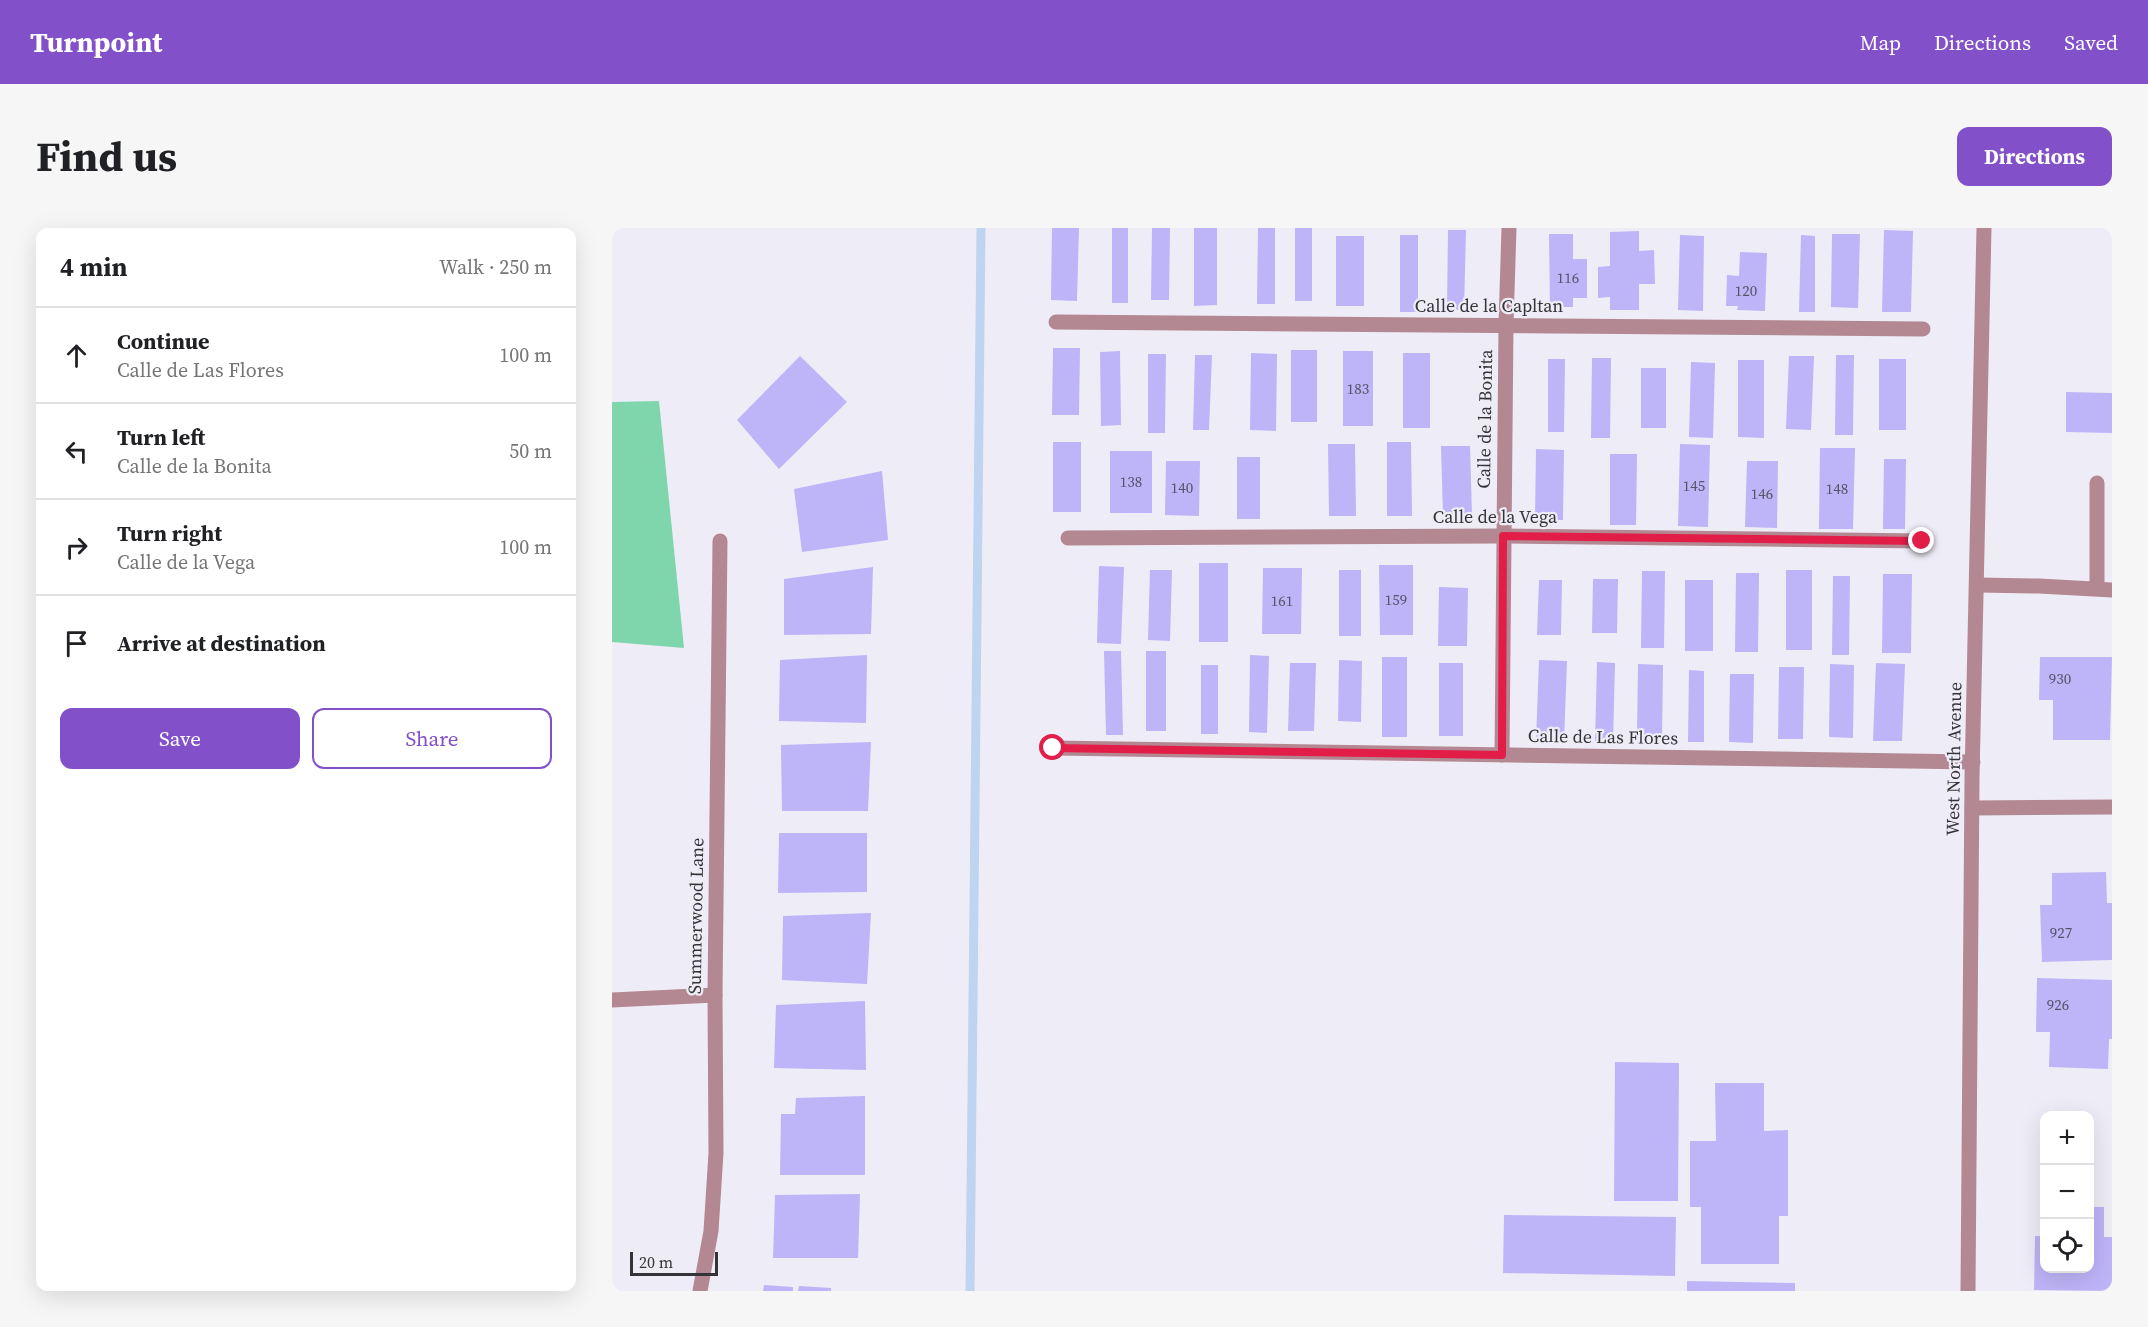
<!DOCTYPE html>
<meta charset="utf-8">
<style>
body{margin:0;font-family:"Source Serif 4",serif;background:#f6f6f6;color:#202124}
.controls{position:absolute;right:18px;bottom:18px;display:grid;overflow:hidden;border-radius:12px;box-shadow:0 6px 24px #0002}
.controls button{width:54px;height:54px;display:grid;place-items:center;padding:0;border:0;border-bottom:2px solid #e0e0e0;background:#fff;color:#202124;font:30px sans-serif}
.scale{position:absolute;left:18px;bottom:15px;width:88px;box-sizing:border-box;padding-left:6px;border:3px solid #343438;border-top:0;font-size:16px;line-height:21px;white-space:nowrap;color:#343438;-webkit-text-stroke:4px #eeedf7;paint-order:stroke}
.stop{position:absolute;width:18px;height:18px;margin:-14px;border:4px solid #e11d48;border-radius:50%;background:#fff}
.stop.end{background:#e11d48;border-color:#fff;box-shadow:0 2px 6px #0008}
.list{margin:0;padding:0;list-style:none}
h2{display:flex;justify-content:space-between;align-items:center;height:78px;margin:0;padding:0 24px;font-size:26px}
h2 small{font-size:20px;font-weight:400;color:#757577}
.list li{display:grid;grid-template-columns:39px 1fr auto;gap:18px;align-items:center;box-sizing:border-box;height:96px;padding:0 24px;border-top:2px solid #e0e0e0}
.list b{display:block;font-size:22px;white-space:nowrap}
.list p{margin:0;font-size:20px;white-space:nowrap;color:#757577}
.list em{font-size:20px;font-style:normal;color:#757577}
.actions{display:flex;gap:12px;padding:18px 24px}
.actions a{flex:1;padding:14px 0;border:2px solid #8251c9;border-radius:12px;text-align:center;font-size:21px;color:#8251c9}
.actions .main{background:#8251c9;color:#fff}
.icon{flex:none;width:33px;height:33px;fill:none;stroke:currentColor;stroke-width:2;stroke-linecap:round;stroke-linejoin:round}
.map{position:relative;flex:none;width:1500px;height:1063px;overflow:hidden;border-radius:12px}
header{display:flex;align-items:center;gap:36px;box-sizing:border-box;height:84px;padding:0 30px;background:#8251c9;color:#fff}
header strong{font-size:28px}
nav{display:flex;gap:33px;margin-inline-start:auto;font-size:21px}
.intro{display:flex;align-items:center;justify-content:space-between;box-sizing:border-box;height:144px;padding:0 36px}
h1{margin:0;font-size:42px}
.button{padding:15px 27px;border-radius:12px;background:#8251c9;color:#fff;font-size:21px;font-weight:700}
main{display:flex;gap:36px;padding:0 36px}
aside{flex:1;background:#fff;border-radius:12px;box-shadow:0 6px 24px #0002}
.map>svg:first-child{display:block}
.green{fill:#7fd6ad}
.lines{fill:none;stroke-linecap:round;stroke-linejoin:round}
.stream{stroke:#bed4f1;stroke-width:9}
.building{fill:#beb4f8}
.minor{stroke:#b38892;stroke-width:15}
.route{stroke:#e11d48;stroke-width:8}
.labels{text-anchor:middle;stroke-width:4.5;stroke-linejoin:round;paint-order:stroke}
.number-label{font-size:15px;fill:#565468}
.street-label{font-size:18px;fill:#343438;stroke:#eeedf7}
</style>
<header>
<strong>Turnpoint</strong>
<nav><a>Map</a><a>Directions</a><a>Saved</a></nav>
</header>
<div class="intro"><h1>Find us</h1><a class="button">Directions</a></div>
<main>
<aside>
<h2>4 min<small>Walk · 250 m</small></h2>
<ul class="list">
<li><svg class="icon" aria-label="ahead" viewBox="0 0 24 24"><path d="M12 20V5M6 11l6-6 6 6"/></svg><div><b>Continue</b><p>Calle de Las Flores</p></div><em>100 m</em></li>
<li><svg class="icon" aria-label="left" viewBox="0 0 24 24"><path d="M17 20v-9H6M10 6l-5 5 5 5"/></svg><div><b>Turn left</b><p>Calle de la Bonita</p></div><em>50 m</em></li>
<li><svg class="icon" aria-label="right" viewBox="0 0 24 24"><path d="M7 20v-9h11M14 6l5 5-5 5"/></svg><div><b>Turn right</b><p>Calle de la Vega</p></div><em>100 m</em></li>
<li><svg class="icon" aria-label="arrive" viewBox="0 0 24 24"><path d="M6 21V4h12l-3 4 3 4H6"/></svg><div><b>Arrive at destination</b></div></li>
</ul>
<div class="actions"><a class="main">Save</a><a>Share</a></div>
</aside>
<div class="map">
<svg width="1500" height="1063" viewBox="0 0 1500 1063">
<rect width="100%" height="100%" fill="#eeedf7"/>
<polygon class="green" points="47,173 72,420 0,414 0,174"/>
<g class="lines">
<polyline class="stream" points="358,1063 369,0"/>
</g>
<g class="building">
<polygon points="440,0 467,0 465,73 439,72"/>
<rect x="500" y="0" width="16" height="75"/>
<polygon points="540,0 558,0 557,72 539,72"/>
<polygon points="582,0 605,0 605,77 582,78"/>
<polygon points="646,0 663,0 663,76 645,76"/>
<rect x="683" y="0" width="17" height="73"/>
<polygon points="836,2 854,2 852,82 835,82"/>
<polygon points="1272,2 1301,3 1299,84 1270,84"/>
<polygon points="1027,3 1027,23 1042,22 1043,56 1027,56 1027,82 998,82 998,69 986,70 986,39 998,38 998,4"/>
<polygon points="937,6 961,6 961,31 975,31 975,70 961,70 961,79 938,79"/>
<polygon points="1220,6 1248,6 1246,80 1219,79"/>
<rect x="788" y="7" width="18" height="77"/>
<polygon points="1068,7 1092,8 1091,83 1066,82"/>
<polygon points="1189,7 1203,8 1203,84 1187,84"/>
<rect x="724" y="8" width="28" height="70"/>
<polygon points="1128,24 1155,25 1153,83 1125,82 1126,78 1114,78 1115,47 1127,48"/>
<polygon points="441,120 468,120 467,187 440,187"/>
<rect x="679" y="122" width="26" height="72"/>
<polygon points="508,123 509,197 489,198 488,124"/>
<rect x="731" y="123" width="30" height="75"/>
<polygon points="639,125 665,126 664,203 638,202"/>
<rect x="791" y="125" width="27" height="75"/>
<polygon points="536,126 554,126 553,205 536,205"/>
<polygon points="583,127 600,127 597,202 581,202"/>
<polygon points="1224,127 1242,127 1241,207 1223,207"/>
<polygon points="188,128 235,174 167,241 125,192"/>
<polygon points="1177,128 1202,128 1199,202 1174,201"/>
<polygon points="980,130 999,130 998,210 979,210"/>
<polygon points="936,131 953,131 952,204 936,204"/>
<rect x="1267" y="131" width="27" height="71"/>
<polygon points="1126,132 1152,132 1152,210 1126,209"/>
<polygon points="1079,134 1103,135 1101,210 1077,209"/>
<rect x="1029" y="140" width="25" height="60"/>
<polygon points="1454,164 1500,165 1500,205 1454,204"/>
<rect x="441" y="214" width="28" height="70"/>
<polygon points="775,214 799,214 800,288 775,288"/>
<polygon points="716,216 743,216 744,288 717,288"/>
<polygon points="1068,216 1098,217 1096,299 1066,298"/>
<polygon points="829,218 858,218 860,287 831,288"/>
<polygon points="1208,220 1243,220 1241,301 1207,301"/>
<polygon points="924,221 952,222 951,292 923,292"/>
<rect x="498" y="223" width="42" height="62"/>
<polygon points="998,226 1025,226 1024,297 998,297"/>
<rect x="625" y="229" width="23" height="62"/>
<polygon points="1272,231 1294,231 1293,301 1271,301"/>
<polygon points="554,233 588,233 587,288 553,287"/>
<polygon points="1135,233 1166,233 1165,300 1133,299"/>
<polygon points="270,243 276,312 190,324 182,261"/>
<rect x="587" y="335" width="29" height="79"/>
<polygon points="767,337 801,337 801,407 768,407"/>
<polygon points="487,338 512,339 509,416 485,415"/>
<polygon points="261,339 259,406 172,407 172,351"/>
<polygon points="651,340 690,340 689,406 650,406"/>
<polygon points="538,342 560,342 558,413 536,412"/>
<rect x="727" y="342" width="22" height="66"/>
<rect x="1174" y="342" width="26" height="80"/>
<polygon points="1030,343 1053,343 1052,420 1029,420"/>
<polygon points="1124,345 1147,345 1146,424 1123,424"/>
<polygon points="1271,346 1300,346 1299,425 1270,425"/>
<polygon points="1221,348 1238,348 1237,427 1220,427"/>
<polygon points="981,351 1006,351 1005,405 980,405"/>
<polygon points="927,352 950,352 949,407 925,407"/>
<rect x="1073" y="352" width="28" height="71"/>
<polygon points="827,359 856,360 855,418 826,418"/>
<polygon points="492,423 509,423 511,507 494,507"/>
<rect x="534" y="423" width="20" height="80"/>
<polygon points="255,427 254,495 167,493 168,432"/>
<polygon points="638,427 657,428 655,505 637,504"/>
<rect x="770" y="429" width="25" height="80"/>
<polygon points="1428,429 1500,429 1498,512 1441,512 1441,472 1427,472"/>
<polygon points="727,432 750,433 749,494 726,493"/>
<polygon points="927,432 955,433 952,514 924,513"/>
<polygon points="985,434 1003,435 1001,515 983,515"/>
<polygon points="678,435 704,435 702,503 676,503"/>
<rect x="827" y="435" width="24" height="73"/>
<polygon points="1264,435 1293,436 1290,513 1261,513"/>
<polygon points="1026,436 1051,437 1050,510 1025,510"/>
<polygon points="1218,436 1242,437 1241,510 1217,509"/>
<rect x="589" y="437" width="17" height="69"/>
<polygon points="1167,439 1192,439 1191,511 1166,511"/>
<polygon points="1077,442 1092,443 1092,514 1076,514"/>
<polygon points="1118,446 1142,446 1141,515 1117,514"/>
<polygon points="259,514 256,583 170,583 169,517"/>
<polygon points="167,605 255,605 255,664 166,665"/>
<polygon points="1494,644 1495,675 1500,675 1500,732 1430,734 1428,677 1440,677 1440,645"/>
<polygon points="259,685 255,756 170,752 171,688"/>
<polygon points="1425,750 1500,752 1500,811 1497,811 1496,841 1437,839 1438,804 1424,804"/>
<polygon points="253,773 254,842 162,840 164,777"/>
<polygon points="1003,834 1067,835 1066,973 1002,973"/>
<polygon points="1103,855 1152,855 1152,903 1176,902 1176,988 1167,988 1167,1036 1089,1036 1089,979 1078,979 1078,913 1104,913"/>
<polygon points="253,868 253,947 168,947 169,886 183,886 184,870"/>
<polygon points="248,966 246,1030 161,1030 163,967"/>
<polygon points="1478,979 1492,979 1492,1009 1500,1009 1500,1063 1422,1062 1423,1008 1432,1008 1432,1040 1478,1040"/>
<polygon points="892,987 1064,989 1063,1048 891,1045"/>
<polygon points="1075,1053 1183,1055 1183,1063 1075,1063"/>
<polygon points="152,1057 181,1059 181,1063 151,1063"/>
<polygon points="187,1058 219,1060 219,1063 186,1063"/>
</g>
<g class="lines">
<g class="minor">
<polyline points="444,94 1311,101"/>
<polyline points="1485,255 1485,360"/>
<polyline points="456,310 891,308 1310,313"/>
<polyline points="1366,357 1427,358 1500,362"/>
<polyline points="441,520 1361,534"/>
<polyline points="890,527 894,97 897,0"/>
<polyline points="1360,580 1500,579"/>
<polyline points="0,772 103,767"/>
<polyline points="88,1063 99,1003 104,925 103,767 108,313"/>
<polyline points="1356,1063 1360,550 1372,0"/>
</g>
</g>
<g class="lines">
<polyline class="route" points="441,520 890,527 891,308 1310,313"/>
</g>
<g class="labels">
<g class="number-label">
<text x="956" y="55">116</text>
<text x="1134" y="68">120</text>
<text x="746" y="166">183</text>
<text x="519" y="259">138</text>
<text x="1082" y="263">145</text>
<text x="570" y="265">140</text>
<text x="1225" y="266">148</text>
<text x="1150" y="271">146</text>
<text x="784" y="377">159</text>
<text x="670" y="378">161</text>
<text x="1448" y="456">930</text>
<text x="1449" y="710">927</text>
<text x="1446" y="782">926</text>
</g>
<g class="street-label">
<text x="877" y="84">Calle de la Capltan</text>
<text transform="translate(873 191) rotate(-89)" y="6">Calle de la Bonita</text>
<text x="883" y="295">Calle de la Vega</text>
<text transform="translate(991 509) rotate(1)" y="6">Calle de Las Flores</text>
<text transform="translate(1342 531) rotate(-89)" y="6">West North Avenue</text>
<text transform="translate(84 688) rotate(-89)" y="6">Summerwood Lane</text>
</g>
</g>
</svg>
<div class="controls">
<button>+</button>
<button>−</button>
<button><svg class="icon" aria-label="locate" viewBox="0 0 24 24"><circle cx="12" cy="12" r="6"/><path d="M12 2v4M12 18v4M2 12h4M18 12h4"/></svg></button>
</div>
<div class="scale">20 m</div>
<div class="stop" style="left:441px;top:520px"></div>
<div class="stop end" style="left:1310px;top:313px"></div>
</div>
</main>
